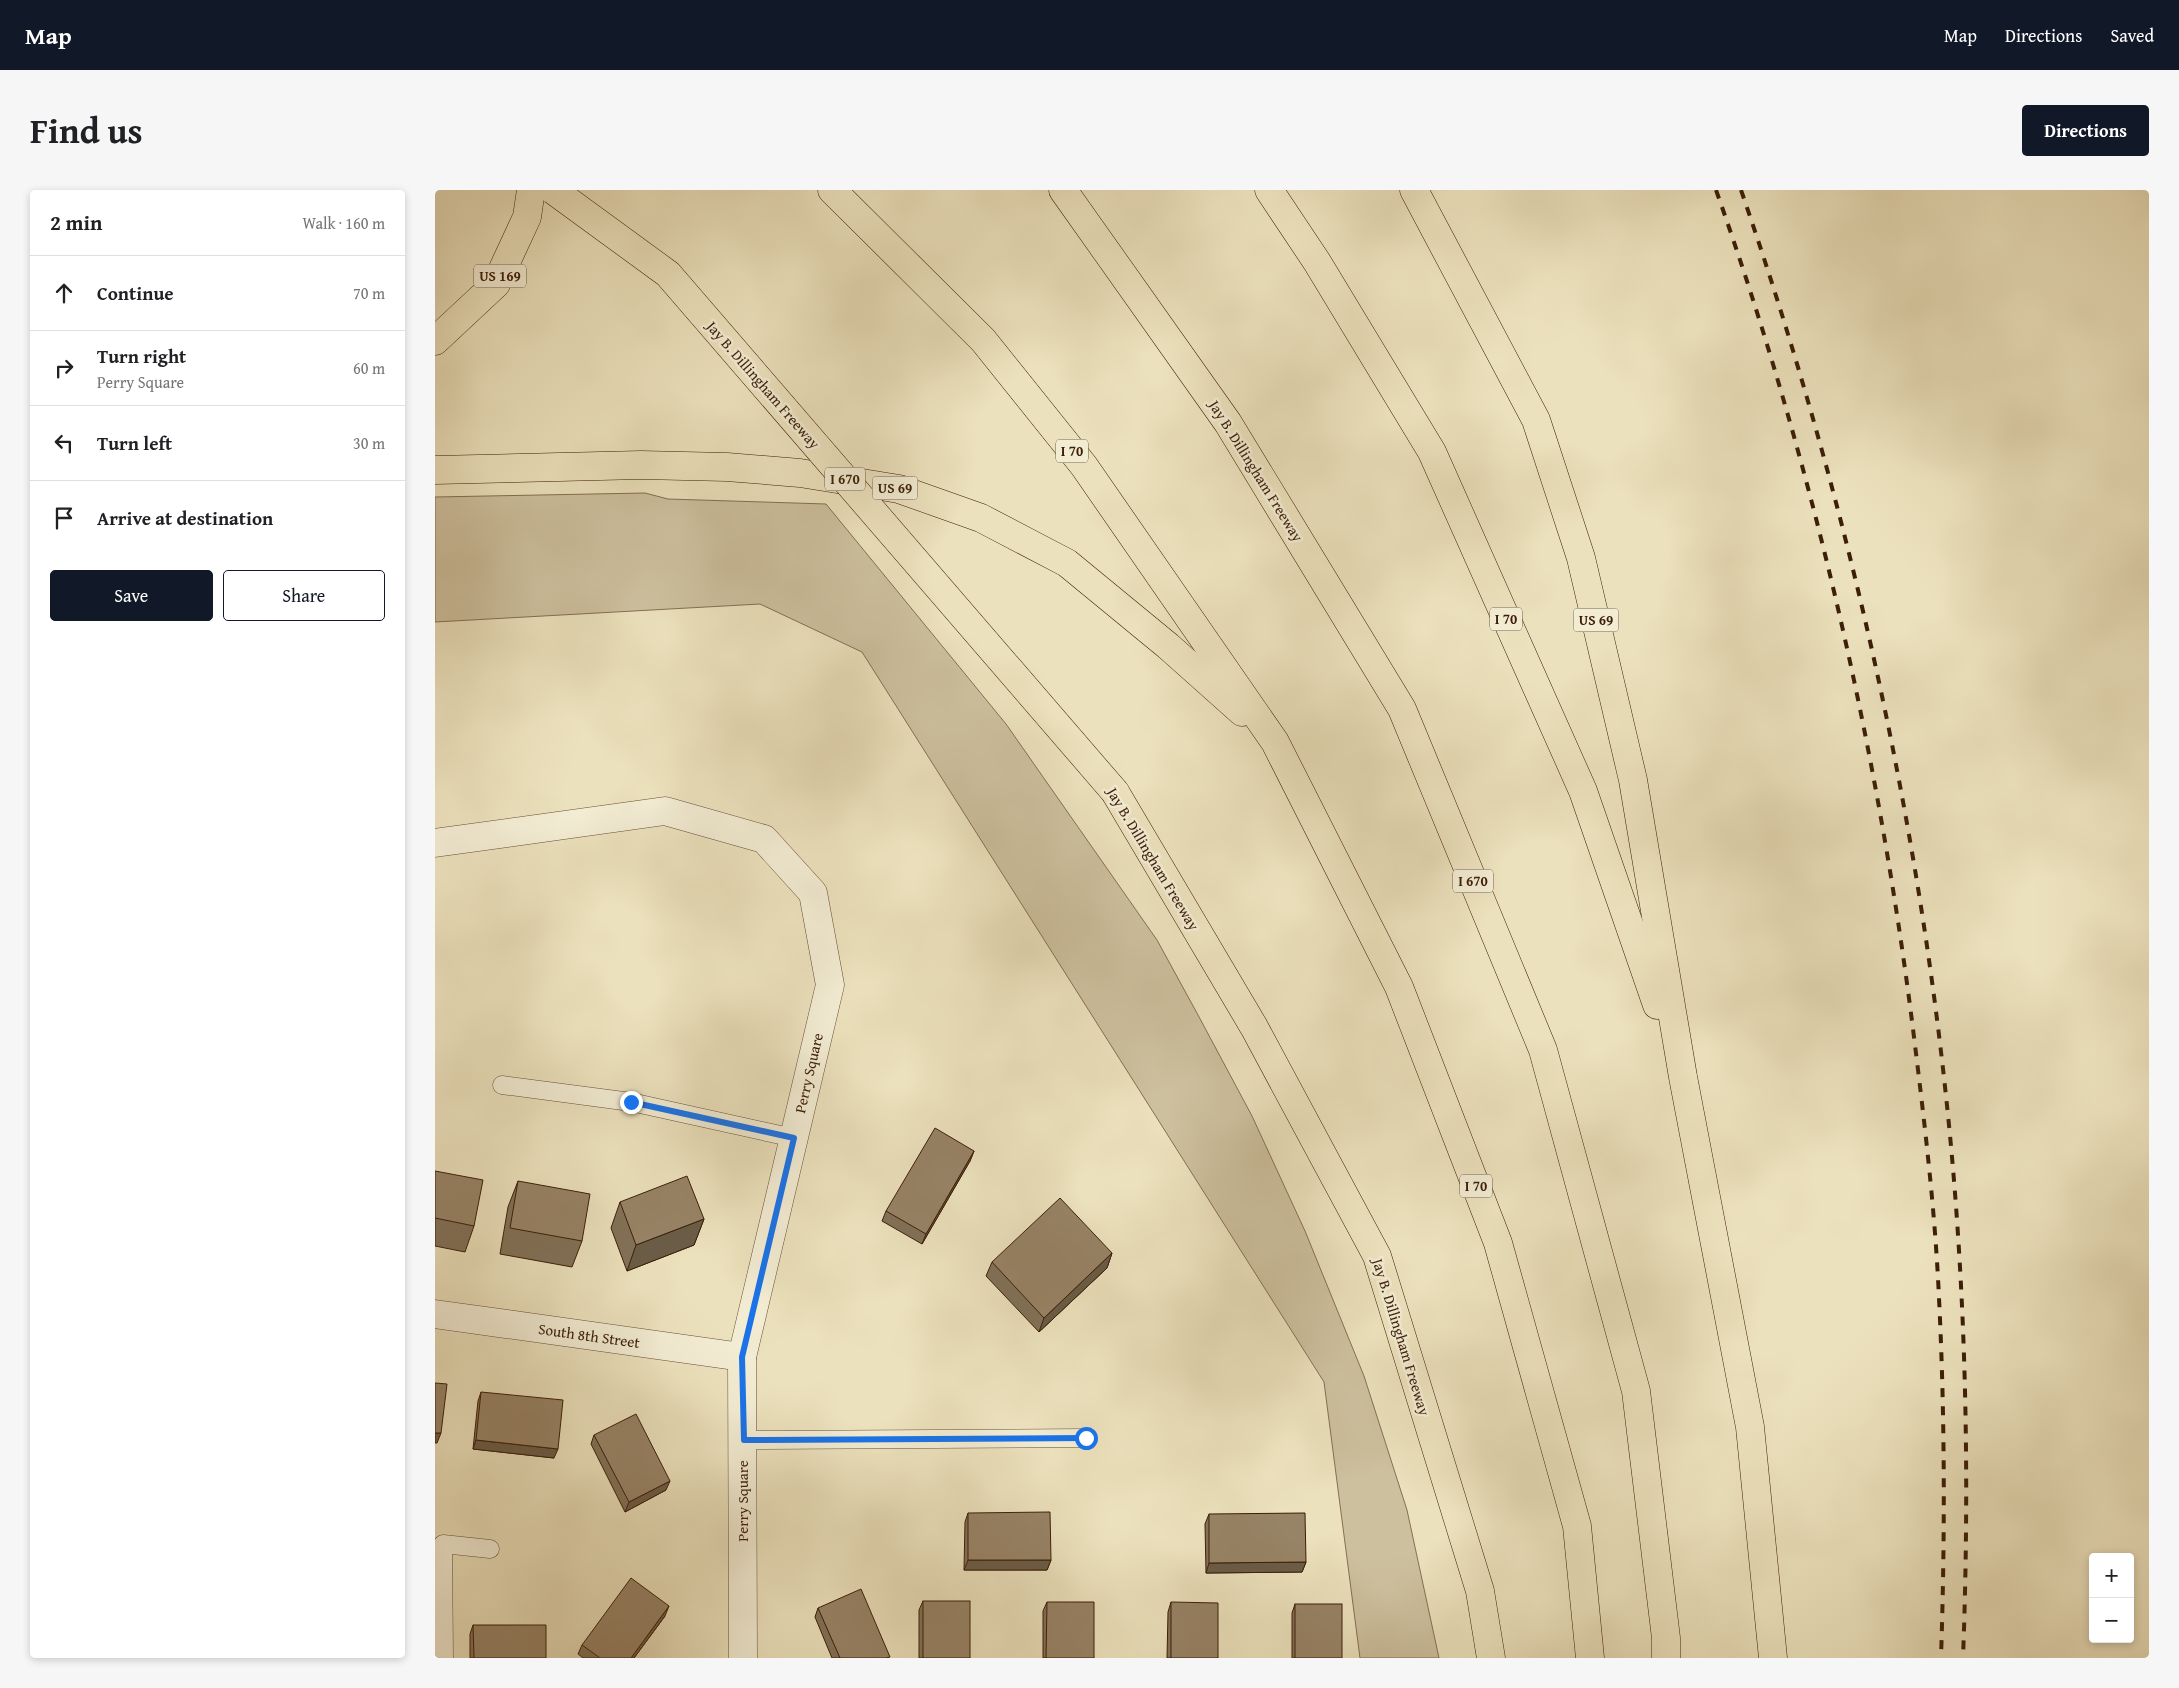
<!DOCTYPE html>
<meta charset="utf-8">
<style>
body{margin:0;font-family:"Gentium Book Plus",serif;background:#f6f6f6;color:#202124}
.controls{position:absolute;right:15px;bottom:15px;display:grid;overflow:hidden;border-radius:5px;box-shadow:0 2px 8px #0003}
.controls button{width:45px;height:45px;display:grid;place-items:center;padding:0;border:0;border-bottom:1px solid #e0e0e0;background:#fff;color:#202124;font:25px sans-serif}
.stop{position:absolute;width:15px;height:15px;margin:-11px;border:4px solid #1a73e8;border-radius:50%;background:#fff}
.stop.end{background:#1a73e8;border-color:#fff;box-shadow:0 1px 5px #0008}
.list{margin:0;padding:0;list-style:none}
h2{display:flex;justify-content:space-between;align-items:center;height:65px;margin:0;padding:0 20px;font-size:21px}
h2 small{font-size:16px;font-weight:400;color:#757577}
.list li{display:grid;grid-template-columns:32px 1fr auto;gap:15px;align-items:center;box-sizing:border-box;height:75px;padding:0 20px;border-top:1px solid #e0e0e0}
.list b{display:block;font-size:19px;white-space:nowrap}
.list p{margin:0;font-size:16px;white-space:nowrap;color:#757577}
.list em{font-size:16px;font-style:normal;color:#757577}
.actions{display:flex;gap:10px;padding:15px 20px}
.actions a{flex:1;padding:11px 0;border:1px solid #111827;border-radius:5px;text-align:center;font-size:18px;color:#111827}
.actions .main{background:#111827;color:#fff}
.icon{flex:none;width:28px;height:28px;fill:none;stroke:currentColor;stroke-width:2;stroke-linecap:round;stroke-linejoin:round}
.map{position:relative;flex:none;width:1714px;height:1468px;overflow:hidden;border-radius:5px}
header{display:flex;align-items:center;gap:30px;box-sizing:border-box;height:70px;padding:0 25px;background:#111827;color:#fff}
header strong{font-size:24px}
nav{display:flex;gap:28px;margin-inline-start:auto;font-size:18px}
.intro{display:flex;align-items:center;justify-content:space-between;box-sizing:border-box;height:120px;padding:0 30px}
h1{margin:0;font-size:35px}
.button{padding:12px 22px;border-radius:5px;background:#111827;color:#fff;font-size:18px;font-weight:700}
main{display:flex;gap:30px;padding:0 30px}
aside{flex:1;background:#fff;border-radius:5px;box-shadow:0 2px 8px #0003}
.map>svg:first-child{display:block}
.green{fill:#cdc09e;stroke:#846f54}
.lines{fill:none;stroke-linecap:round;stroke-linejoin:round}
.lane-casing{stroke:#684f36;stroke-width:19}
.street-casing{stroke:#684f36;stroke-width:29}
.highway-casing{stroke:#3c1e09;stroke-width:29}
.lane{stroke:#f2ecd3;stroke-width:18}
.street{stroke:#f2ecd3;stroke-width:28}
.highway{stroke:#ebe1bc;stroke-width:28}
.rail{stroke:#3c1e09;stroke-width:4;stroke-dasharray:9 9;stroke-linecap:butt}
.highway-bridge-casing{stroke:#3c1e09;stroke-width:29;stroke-linecap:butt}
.highway-bridge{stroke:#ebe1bc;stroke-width:28}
.wall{fill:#827158;stroke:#3c1e09}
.shaded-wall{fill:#6a5c47;stroke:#3c1e09}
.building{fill:#978366;stroke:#3c1e09}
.route{stroke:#1a73e8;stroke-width:6}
.labels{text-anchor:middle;stroke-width:5;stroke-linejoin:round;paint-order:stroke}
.shield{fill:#f2ecd3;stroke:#735c46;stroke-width:1}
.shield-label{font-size:14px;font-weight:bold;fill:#3c1e09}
.street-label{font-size:15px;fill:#3c1e09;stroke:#f2ecd3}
</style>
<header>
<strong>Map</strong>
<nav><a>Map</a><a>Directions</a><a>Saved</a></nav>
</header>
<div class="intro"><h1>Find us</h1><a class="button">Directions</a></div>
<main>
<aside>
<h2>2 min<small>Walk · 160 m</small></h2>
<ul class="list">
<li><svg class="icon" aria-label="ahead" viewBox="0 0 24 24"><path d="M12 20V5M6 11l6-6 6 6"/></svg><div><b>Continue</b></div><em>70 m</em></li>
<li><svg class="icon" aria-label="right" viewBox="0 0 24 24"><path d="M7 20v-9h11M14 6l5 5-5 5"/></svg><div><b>Turn right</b><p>Perry Square</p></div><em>60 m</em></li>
<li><svg class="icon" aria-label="left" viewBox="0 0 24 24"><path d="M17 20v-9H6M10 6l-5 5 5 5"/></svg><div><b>Turn left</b></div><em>30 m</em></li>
<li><svg class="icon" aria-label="arrive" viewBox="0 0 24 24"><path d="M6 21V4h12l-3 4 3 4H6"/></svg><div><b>Arrive at destination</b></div></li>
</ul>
<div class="actions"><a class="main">Save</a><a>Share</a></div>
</aside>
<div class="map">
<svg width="1714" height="1468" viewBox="0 0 1714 1468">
<rect width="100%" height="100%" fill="#ebe1bc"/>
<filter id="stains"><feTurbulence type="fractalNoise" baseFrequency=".004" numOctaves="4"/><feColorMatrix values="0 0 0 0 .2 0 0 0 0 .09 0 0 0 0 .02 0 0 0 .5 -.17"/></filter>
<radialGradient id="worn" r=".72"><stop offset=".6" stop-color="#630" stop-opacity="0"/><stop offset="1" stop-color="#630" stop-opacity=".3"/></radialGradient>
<polygon class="green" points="210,303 233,309 391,314 571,534 722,750 763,825 817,926 870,1041 929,1186 972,1320 1004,1468 925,1468 889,1192 427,462 325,414 0,432 0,307"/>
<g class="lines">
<defs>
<g id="lane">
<polyline points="67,895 196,912 359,948"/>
<polyline points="309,1250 651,1248"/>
<polyline points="9,1468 8,1354 55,1359"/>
</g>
<g id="street">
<polyline points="0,653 230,621 329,649 378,703 395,795 307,1167 308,1468"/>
<polyline points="0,1124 307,1167"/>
</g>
<g id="highway">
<polyline points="397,0 548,150 649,276 840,552 964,797 1063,1053 1142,1336 1155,1468"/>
<polyline points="628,0 793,233 967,519 1108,860 1201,1201 1231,1448 1231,1468"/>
<polyline points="834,0 882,72 997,262 1148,601 1222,815"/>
<polyline points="979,0 1101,230 1146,368 1198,590 1248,887 1315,1237 1338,1468"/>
<polyline points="0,151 61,94 92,27 96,0"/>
<polyline points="0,280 206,275 292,277 365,283 464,299 546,328 632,373 733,456 807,522"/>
<polyline points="680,602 819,837 942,1066 1045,1401 1056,1468"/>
</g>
</defs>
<use href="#lane" class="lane-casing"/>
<use href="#street" class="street-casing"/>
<use href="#highway" class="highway-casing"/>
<use href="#lane" class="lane"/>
<use href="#street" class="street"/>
<use href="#highway" class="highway"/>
<g class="rail">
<path d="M 1281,0 C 1377,271 1442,554 1478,839 C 1489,928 1500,1018 1504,1108 C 1510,1228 1510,1348 1506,1468"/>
<path d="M 1306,0 C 1407,293 1478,597 1511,906 C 1531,1092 1535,1281 1528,1468"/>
</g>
<defs>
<polyline id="highway-bridge" points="118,0 233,84 680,602"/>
</defs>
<use href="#highway-bridge" class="highway-bridge-casing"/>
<use href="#highway-bridge" class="highway-bridge"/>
</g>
<g class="wall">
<polygon points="539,961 535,971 487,1054 447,1031 451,1021"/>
<polygon points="0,981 39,1036 30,1062 0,1056"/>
<polygon points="83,991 147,1051 137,1077 65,1064 73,1017"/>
<polygon points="185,1012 269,1029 259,1055 192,1081 176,1038"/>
<polygon points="677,1063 672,1078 604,1142 551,1086 557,1072"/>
<polygon points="46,1202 119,1268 38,1259 43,1211"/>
<polygon points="159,1245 231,1300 190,1322 156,1254"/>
<polygon points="533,1323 616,1370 612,1380 529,1380 530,1332"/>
<polygon points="774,1324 871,1372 867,1382 771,1383 770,1334"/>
<polygon points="488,1411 535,1468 484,1468 484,1420"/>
<polygon points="612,1412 659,1468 608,1468 608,1421"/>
<polygon points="736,1412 783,1468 732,1468 733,1422"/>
<polygon points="860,1414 907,1468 857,1468 857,1423"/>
<polygon points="383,1418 454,1468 397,1468 380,1427"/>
<polygon points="230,1426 199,1468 148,1468 143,1464 147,1455"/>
<polygon points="38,1435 111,1468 35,1468 35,1444"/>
</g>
<g class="shaded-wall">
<polygon points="539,961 535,971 487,1054 491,1044"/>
<polygon points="269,1029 259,1055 192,1081 201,1055"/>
<polygon points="677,1063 672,1078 604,1142 609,1128"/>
<polygon points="0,1243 6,1243 2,1253 0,1253"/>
<polygon points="41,1250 123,1259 119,1268 38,1259"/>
<polygon points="235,1291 231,1300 190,1322 194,1312"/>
<polygon points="533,1370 616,1370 612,1380 529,1380"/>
<polygon points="871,1372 867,1382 771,1383 774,1373"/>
<polygon points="234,1416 230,1426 199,1468 196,1468"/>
</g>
<g class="building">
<polygon points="500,938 539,961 491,1044 451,1021"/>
<polygon points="0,981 48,990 39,1036 0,1028"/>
<polygon points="252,986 269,1029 201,1055 185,1012"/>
<polygon points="83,991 155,1004 147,1051 75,1038"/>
<polygon points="625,1008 677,1063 609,1128 557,1072"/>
<polygon points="0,1193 12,1194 6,1243 0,1243"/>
<polygon points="46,1202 128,1210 123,1259 41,1250"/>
<polygon points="201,1224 235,1291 194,1312 159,1245"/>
<polygon points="615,1322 616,1370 533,1370 533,1323"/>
<polygon points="870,1323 871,1372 774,1373 774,1324"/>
<polygon points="196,1388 234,1416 196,1468 165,1468 147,1455"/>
<polygon points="426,1399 455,1467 451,1468 405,1468 383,1418"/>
<rect x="488" y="1411" width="47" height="57"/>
<polygon points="612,1412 659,1412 659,1468 611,1468"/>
<polygon points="736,1412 783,1413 783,1468 736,1468"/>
<rect x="860" y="1414" width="47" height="54"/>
<polygon points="38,1435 111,1435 111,1468 39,1468"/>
</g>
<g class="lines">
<polyline class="route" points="196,912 359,948 307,1167 309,1250 651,1248"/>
</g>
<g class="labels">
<g class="shield">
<rect x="39" y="74.5" width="52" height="23" rx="4"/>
<rect x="621" y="249.5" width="32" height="23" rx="4"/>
<rect x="390" y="277.5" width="40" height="23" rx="4"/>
<rect x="437.5" y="286.5" width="45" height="23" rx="4"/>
<rect x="1055" y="417.5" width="32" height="23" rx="4"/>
<rect x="1138.5" y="418.5" width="45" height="23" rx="4"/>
<rect x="1018" y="679.5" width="40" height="23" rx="4"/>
<rect x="1025" y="984.5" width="32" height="23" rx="4"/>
</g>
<g class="shield-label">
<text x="65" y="91">US 169</text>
<text x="637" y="266">I 70</text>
<text x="410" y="294">I 670</text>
<text x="460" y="303">US 69</text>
<text x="1071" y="434">I 70</text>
<text x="1161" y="435">US 69</text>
<text x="1038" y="696">I 670</text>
<text x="1041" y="1001">I 70</text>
</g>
<g class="street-label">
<text transform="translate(328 195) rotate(49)" y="5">Jay B. Dillingham Freeway</text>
<text transform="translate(821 281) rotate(58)" y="5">Jay B. Dillingham Freeway</text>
<text transform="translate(718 669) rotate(59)" y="5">Jay B. Dillingham Freeway</text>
<text transform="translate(374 883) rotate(-77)" y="5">Perry Square</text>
<text transform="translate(154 1146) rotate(8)" y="5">South 8th Street</text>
<text transform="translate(966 1147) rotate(73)" y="5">Jay B. Dillingham Freeway</text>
<text transform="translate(308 1311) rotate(-90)" y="5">Perry Square</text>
</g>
</g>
<rect width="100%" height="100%" filter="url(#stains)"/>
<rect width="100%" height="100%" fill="url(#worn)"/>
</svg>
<div class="controls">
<button>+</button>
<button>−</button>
</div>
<div class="stop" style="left:651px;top:1248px"></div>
<div class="stop end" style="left:196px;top:912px"></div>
</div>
</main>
